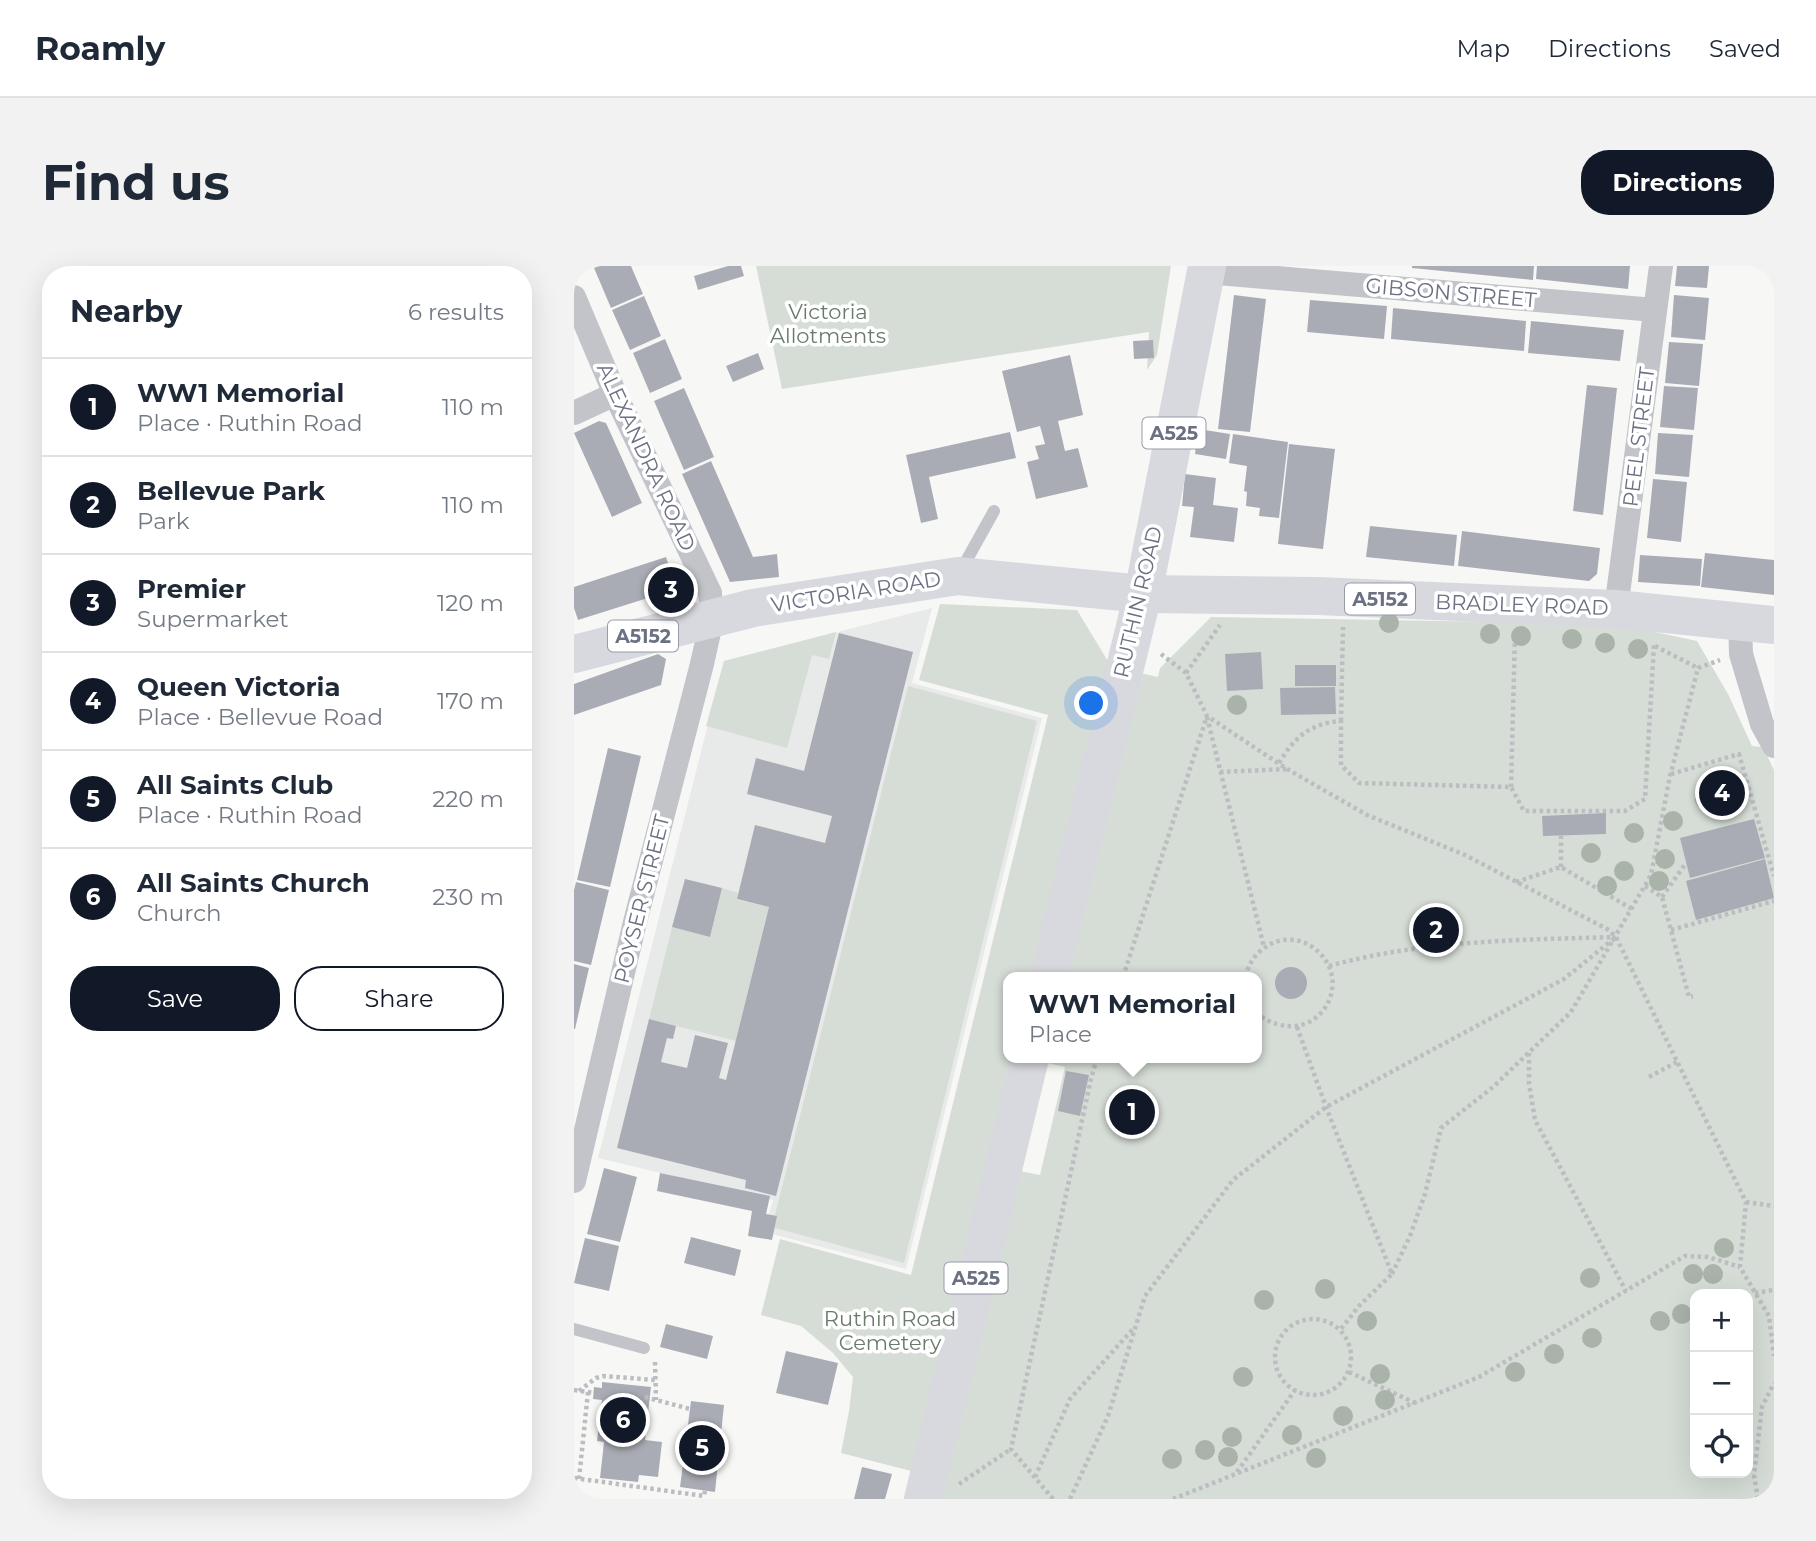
<!DOCTYPE html>
<meta charset="utf-8">
<style>
body{margin:0;font-family:Montserrat,sans-serif;background:#f2f2f3;color:#1f2937}
.controls{position:absolute;right:21px;bottom:21px;display:grid;overflow:hidden;border-radius:14px;box-shadow:0 7px 28px #0002}
.controls button{width:63px;height:63px;display:grid;place-items:center;padding:0;border:0;border-bottom:2px solid #e0e1e3;background:#fff;color:#1f2937;font:35px sans-serif}
.you{position:absolute;left:518px;top:438px;width:24px;height:24px;margin:-18px;border:5px solid #fff;border-radius:50%;background:#1a73e8;box-shadow:0 0 0 10px #1a73e833}
.badge{display:grid;place-items:center;width:46px;height:46px;border-radius:50%;background:#111827;color:#fff;font-size:23px;font-weight:700}
.pin{position:absolute;translate:-50% -50%;border:4px solid #fff;box-shadow:0 2px 7px #0006}
.popup{position:absolute;left:429px;top:706px;width:259px;height:91px;box-sizing:border-box;display:grid;place-content:center;border-radius:14px;background:#fff;filter:drop-shadow(0 2px 5px #0005);font-size:23px;white-space:nowrap;color:#747a83}
.popup b{font-size:26px;color:#1f2937}
.popup::after{content:'';position:absolute;left:50%;top:100%;margin-left:-14px;border:14px solid transparent;border-top-color:#fff}
.list{margin:0;padding:0;list-style:none}
h2{display:flex;justify-content:space-between;align-items:center;height:91px;margin:0;padding:0 28px;font-size:30px}
h2 small{font-size:23px;font-weight:400;color:#747a83}
.list li{display:grid;grid-template-columns:46px 1fr auto;gap:21px;align-items:center;box-sizing:border-box;height:98px;padding:0 28px;border-top:2px solid #e0e1e3}
.list b{display:block;font-size:26px;white-space:nowrap}
.list p{margin:0;font-size:23px;white-space:nowrap;color:#747a83}
.list em{font-size:23px;font-style:normal;color:#747a83}
.actions{display:flex;gap:14px;padding:21px 28px}
.actions a{flex:1;padding:16px 0;border:2px solid #111827;border-radius:28px;text-align:center;font-size:24px;color:#111827}
.actions .main{background:#111827;color:#fff}
.icon{flex:none;width:38px;height:38px;fill:none;stroke:currentColor;stroke-width:2;stroke-linecap:round;stroke-linejoin:round}
.map{position:relative;flex:none;width:1200px;height:1233px;overflow:hidden;border-radius:28px}
header{display:flex;align-items:center;gap:42px;box-sizing:border-box;height:98px;padding:0 35px;background:#fff;border-bottom:2px solid #e0e1e3}
header strong{font-size:33px}
nav{display:flex;gap:38px;margin-inline-start:auto;font-size:24px}
.intro{display:flex;align-items:center;justify-content:space-between;box-sizing:border-box;height:168px;padding:0 42px}
h1{margin:0;font-size:49px}
.button{padding:18px 32px;border-radius:28px;background:#111827;color:#fff;font-size:24px;font-weight:700}
main{display:flex;gap:42px;padding:0 42px}
aside{flex:1;background:#fff;border-radius:28px;box-shadow:0 7px 28px #0002}
.map>svg:first-child{display:block}
.built{fill:#e8e9e9}
.green{fill:#d6ddd6;fill-rule:evenodd}
.building{fill:#aaacb5}
.lines{fill:none;stroke-linecap:round;stroke-linejoin:round}
.path{stroke:#bcbdc0;stroke-width:4.5;stroke-dasharray:3.5 3.5;stroke-linecap:butt}
.lane{stroke:#c2c4c9;stroke-width:12}
.street{stroke:#c2c4c9;stroke-width:24}
.primary{stroke:#d8d9df;stroke-width:38}
.tree{fill:#a9b3aa}
.labels{text-anchor:middle;stroke-width:7;stroke-linejoin:round;paint-order:stroke}
.shield{fill:#fff;stroke:#979ba8;stroke-width:2}
.shield-label{font-size:19px;font-weight:bold;fill:#6b7083}
.street-label{font-size:21px;fill:#6b7083;stroke:#fff}
.park-label{font-size:21px;fill:#697b6b;stroke:#fff}
</style>
<header>
<strong>Roamly</strong>
<nav><a>Map</a><a>Directions</a><a>Saved</a></nav>
</header>
<div class="intro"><h1>Find us</h1><a class="button">Directions</a></div>
<main>
<aside>
<h2>Nearby<small>6 results</small></h2>
<ul class="list">
<li><span class="badge">1</span><div><b>WW1 Memorial</b><p>Place · Ruthin Road</p></div><em>110 m</em></li>
<li><span class="badge">2</span><div><b>Bellevue Park</b><p>Park</p></div><em>110 m</em></li>
<li><span class="badge">3</span><div><b>Premier</b><p>Supermarket</p></div><em>120 m</em></li>
<li><span class="badge">4</span><div><b>Queen Victoria</b><p>Place · Bellevue Road</p></div><em>170 m</em></li>
<li><span class="badge">5</span><div><b>All Saints Club</b><p>Place · Ruthin Road</p></div><em>220 m</em></li>
<li><span class="badge">6</span><div><b>All Saints Church</b><p>Church</p></div><em>230 m</em></li>
</ul>
<div class="actions"><a class="main">Save</a><a>Share</a></div>
</aside>
<div class="map">
<svg width="1200" height="1233" viewBox="0 0 1200 1233">
<rect width="100%" height="100%" fill="#f7f8f6"/>
<polygon class="built" points="358,342 338,417 468,452 332,1003 190,966 199,934 24,892 150,395"/>
<g class="green">
<polygon points="182,0 597,0 583,89 573,104 575,66 208,123"/>
<polygon points="366,338 503,344 535,397 460,711 434,711 434,792 440,792 341,1206 267,1187 275,1145 279,1111 259,1087 227,1060 187,1049 206,973 337,1009 474,449 345,414"/>
<path d="M 637,351 L 1043,358 L 1123,375 L 1154,428 L 1178,480 L 1189,481 L 1200,504 L 1200,1233 L 368,1233 L 446,905 L 466,909 L 491,801 L 474,797 L 475,792 L 682,792 L 682,711 L 494,711 L 566,407 L 584,411 L 586,402 ZM 1121,1028 L 1174,1028 L 1174,1207 L 1121,1207 Z"/>
<polygon points="262,366 255,393 238,389 213,482 132,460 150,395"/>
<polygon points="334,420 463,455 330,997 198,961"/>
<polygon points="148,622 164,627 163,634 195,641 162,775 75,753 98,661 136,671"/>
</g>
<g class="building">
<polygon points="25,0 57,0 69,28 37,42 20,2"/>
<polygon points="154,0 167,0 170,10 124,24 120,10"/>
<polygon points="838,0 960,0 959,14 838,2"/>
<polygon points="963,0 1056,0 1054,23 962,13"/>
<polygon points="1103,0 1135,0 1133,22 1101,20"/>
<polygon points="660,29 692,33 676,166 644,163"/>
<polygon points="1100,29 1135,32 1131,74 1097,71"/>
<polygon points="70,30 87,70 56,84 38,44"/>
<polygon points="736,34 813,40 810,73 733,66"/>
<polygon points="819,42 952,55 950,85 817,73"/>
<polygon points="957,55 1050,64 1046,95 954,87"/>
<polygon points="91,73 108,113 76,127 59,87"/>
<polygon points="579,74 580,92 560,93 559,75"/>
<polygon points="1095,76 1129,78 1125,120 1091,117"/>
<polygon points="184,87 190,103 159,116 152,100"/>
<polygon points="496,89 509,149 484,155 491,185 504,182 514,221 462,233 453,196 465,193 461,180 471,178 466,160 443,166 428,105"/>
<polygon points="1013,119 1043,122 1029,249 999,245"/>
<polygon points="1090,120 1124,122 1120,164 1086,161"/>
<polygon points="110,122 140,191 110,204 80,135"/>
<polygon points="25,155 32,157 68,237 38,251 0,167"/>
<polygon points="624,163 656,168 652,193 621,188"/>
<polygon points="436,166 442,192 355,211 364,253 347,257 332,189"/>
<polygon points="1084,167 1119,169 1115,211 1081,208"/>
<polygon points="659,168 714,176 705,252 685,250 686,242 672,240 673,226 670,225 673,200 655,197"/>
<polygon points="715,178 761,183 749,283 704,278"/>
<polygon points="137,195 179,291 203,288 205,311 156,316 108,208"/>
<polygon points="611,208 642,212 639,239 664,242 660,276 616,271 620,241 608,240"/>
<polygon points="1079,213 1113,216 1107,276 1073,272"/>
<polygon points="796,260 883,269 880,300 792,291"/>
<polygon points="888,265 1026,282 1023,308 1015,315 884,300"/>
<polygon points="1131,287 1200,294 1200,329 1127,321"/>
<polygon points="1066,289 1128,293 1126,320 1064,316"/>
<polygon points="92,291 101,319 96,325 4,354 0,342 0,321"/>
<polygon points="265,367 339,386 202,930 171,922 172,914 43,882 75,753 102,760 99,773 93,772 87,796 113,802 121,769 154,777 145,812 152,814 195,641 163,633 181,559 251,577 258,550 173,528 182,492 230,505"/>
<polygon points="687,386 689,423 653,425 651,388"/>
<polygon points="84,388 92,393 87,419 0,449 0,418"/>
<rect x="721" y="399" width="41" height="21"/>
<polygon points="761,421 762,448 707,449 706,422"/>
<polygon points="34,482 67,490 36,621 3,614"/>
<polygon points="1032,547 1032,568 969,570 968,550"/>
<polygon points="1180,553 1191,592 1116,612 1106,572"/>
<polygon points="1191,593 1200,632 1122,654 1112,615"/>
<polygon points="111,613 148,622 136,671 98,661"/>
<polygon points="2,616 35,624 17,699 0,695 0,624"/>
<polygon points="0,698 15,702 1,763 0,763"/>
<circle cx="717" cy="717" r="16"/>
<polygon points="492,805 515,809 506,850 484,845"/>
<polygon points="30,902 63,911 46,976 13,968"/>
<polygon points="86,907 196,930 192,948 203,950 198,974 174,970 178,945 83,925"/>
<polygon points="117,971 167,984 161,1010 110,997"/>
<polygon points="11,972 45,980 35,1025 0,1017"/>
<polygon points="92,1058 139,1070 133,1093 86,1081"/>
<polygon points="212,1085 264,1097 254,1139 202,1127"/>
<polygon points="28,1116 77,1121 71,1174 88,1176 84,1211 65,1209 64,1216 26,1212 30,1176 23,1175 28,1134 19,1133 20,1121 28,1122"/>
<polygon points="117,1135 150,1139 141,1226 106,1221"/>
<polygon points="288,1201 318,1208 311,1233 280,1233"/>
</g>
<g class="lines">
<g class="path">
<polyline points="1081,380 1124,402"/>
<polyline points="587,388 612,407 633,450 713,503 793,549 891,589 1035,664 1042,671 1172,936 1166,1001 1195,1050 1200,1090"/>
<polyline points="612,407 646,359"/>
<polyline points="633,451 690,681"/>
<polyline points="767,455 769,361"/>
<path d="M 705,497 C 720,472 736,457 767,455 L 767,499 L 785,517 L 937,521 L 950,545 L 1051,545 L 1071,533 L 1080,379"/>
<polyline points="646,506 712,503"/>
<polyline points="1097,508 1165,488 1200,610"/>
<polyline points="937,521 941,368"/>
<polyline points="987,601 987,569"/>
<polyline points="942,616 987,601 1058,643"/>
<polyline points="1071,620 1088,631 1115,731 1119,730"/>
<polyline points="1088,631 1112,597"/>
<polyline points="1097,664 1200,635"/>
<path d="M 755,700 C 849,674 944,674 1041,671"/>
<polyline points="549,711 633,450"/>
<path d="M 672,711 C 674,695 686,682 701,676 C 712,672 727,673 737,680 C 788,714 740,791 682,747"/>
<polyline points="723,761 752,841 818,1008 785,1040 767,1063"/>
<polyline points="955,787 955,817 961,854 1052,1025"/>
<polyline points="1075,811 1103,796"/>
<polyline points="1172,936 1200,940"/>
<polyline points="818,1008 836,970 851,928 867,862 919,821 997,746 1077,609 1096,510 1124,402 1146,394"/>
<polyline points="1181,1027 1200,1024"/>
<circle cx="739" cy="1091" r="38"/>
<polyline points="81,1096 82,1134"/>
<polyline points="775,1106 841,1137"/>
<polyline points="0,1124 20,1127"/>
<polyline points="5,1125 22,1112 30,1110 81,1114"/>
<polyline points="71,1131 116,1143"/>
<polyline points="663,1206 721,1124"/>
<polyline points="461,1211 496,1133 559,1063"/>
<polyline points="0,1212 130,1230 131,1225"/>
<polyline points="5,1213 14,1126"/>
<polyline points="385,1218 437,1183"/>
<polyline points="479,1233 437,1183 517,813 523,792"/>
<polyline points="496,1233 534,1150 571,1030 659,914 752,841 990,713 1042,671"/>
<polyline points="599,1233 905,1111 1111,990 1134,991 1166,1001"/>
<polyline points="1184,1233 1180,1209 1188,1141 1200,1117"/>
</g>
<g class="lane">
<polyline points="386,306 420,245"/>
<polyline points="0,1063 70,1082"/>
</g>
<g class="street">
<polyline points="632,6 1081,44"/>
<polyline points="0,31 41,128 136,327 138,353 128,398 61,656 0,915"/>
<polyline points="0,147 41,128"/>
<polyline points="1042,343 1087,0"/>
<polyline points="1166,354 1167,388 1188,458 1200,480"/>
</g>
<g class="primary">
<polyline points="0,388 179,342 384,310 569,328 744,330 1042,343 1200,359"/>
<polyline points="475,711 569,328 633,0"/>
<polyline points="349,1233 456,792"/>
</g>
</g>
<g class="tree">
<circle cx="815" cy="357" r="10"/>
<circle cx="916" cy="368" r="10"/>
<circle cx="947" cy="370" r="10"/>
<circle cx="998" cy="373" r="10"/>
<circle cx="1031" cy="377" r="10"/>
<circle cx="1064" cy="383" r="10"/>
<circle cx="663" cy="439" r="10"/>
<circle cx="1162" cy="523" r="10"/>
<circle cx="1131" cy="533" r="10"/>
<circle cx="1099" cy="555" r="10"/>
<circle cx="1060" cy="567" r="10"/>
<circle cx="1017" cy="587" r="10"/>
<circle cx="1091" cy="593" r="10"/>
<circle cx="1050" cy="605" r="10"/>
<circle cx="1085" cy="615" r="10"/>
<circle cx="1033" cy="620" r="10"/>
<circle cx="1150" cy="982" r="10"/>
<circle cx="1119" cy="1008" r="10"/>
<circle cx="1139" cy="1008" r="10"/>
<circle cx="1016" cy="1012" r="10"/>
<circle cx="751" cy="1023" r="10"/>
<circle cx="690" cy="1034" r="10"/>
<circle cx="1108" cy="1048" r="10"/>
<circle cx="793" cy="1055" r="10"/>
<circle cx="1086" cy="1055" r="10"/>
<circle cx="1018" cy="1072" r="10"/>
<circle cx="980" cy="1088" r="10"/>
<circle cx="941" cy="1106" r="10"/>
<circle cx="806" cy="1108" r="10"/>
<circle cx="669" cy="1111" r="10"/>
<circle cx="811" cy="1134" r="10"/>
<circle cx="769" cy="1150" r="10"/>
<circle cx="718" cy="1169" r="10"/>
<circle cx="658" cy="1171" r="10"/>
<circle cx="631" cy="1184" r="10"/>
<circle cx="654" cy="1191" r="10"/>
<circle cx="742" cy="1192" r="10"/>
<circle cx="598" cy="1193" r="10"/>
</g>
<g class="labels">
<g class="shield">
<rect x="568.5" y="151.5" width="63" height="31" rx="5"/>
<rect x="771" y="317.5" width="70" height="31" rx="5"/>
<rect x="34" y="354.5" width="70" height="31" rx="5"/>
<rect x="370.5" y="996.5" width="63" height="31" rx="5"/>
</g>
<g class="shield-label">
<text x="600" y="174">A525</text>
<text x="806" y="340">A5152</text>
<text x="69" y="377">A5152</text>
<text x="402" y="1019">A525</text>
</g>
<g class="street-label">
<text transform="translate(877 27) rotate(5)" y="7">GIBSON STREET</text>
<text transform="translate(1065 171) rotate(-83)" y="7">PEEL STREET</text>
<text transform="translate(72 191) rotate(65)" y="7">ALEXANDRA ROAD</text>
<text transform="translate(282 326) rotate(-9)" y="7">VICTORIA ROAD</text>
<text transform="translate(564 336) rotate(-77)" y="7">RUTHIN ROAD</text>
<text transform="translate(948 339) rotate(2)" y="7">BRADLEY ROAD</text>
<text transform="translate(68 633) rotate(-76)" y="7">POYSER STREET</text>
</g>
<g class="park-label">
<text x="254" y="53">Victoria<tspan x="254" dy="24">Allotments</tspan></text>
<text x="316" y="1060">Ruthin Road<tspan x="316" dy="24">Cemetery</tspan></text>
</g>
</g>
</svg>
<div class="controls">
<button>+</button>
<button>−</button>
<button><svg class="icon" aria-label="locate" viewBox="0 0 24 24"><circle cx="12" cy="12" r="6"/><path d="M12 2v4M12 18v4M2 12h4M18 12h4"/></svg></button>
</div>
<div class="you"></div>
<div class="pin badge" style="left:558px;top:846px">1</div>
<div class="popup"><b>WW1 Memorial</b>Place</div>
<div class="pin badge" style="left:862px;top:664px">2</div>
<div class="pin badge" style="left:97px;top:324px">3</div>
<div class="pin badge" style="left:1148px;top:527px">4</div>
<div class="pin badge" style="left:128px;top:1182px">5</div>
<div class="pin badge" style="left:49px;top:1154px">6</div>
</div>
</main>
